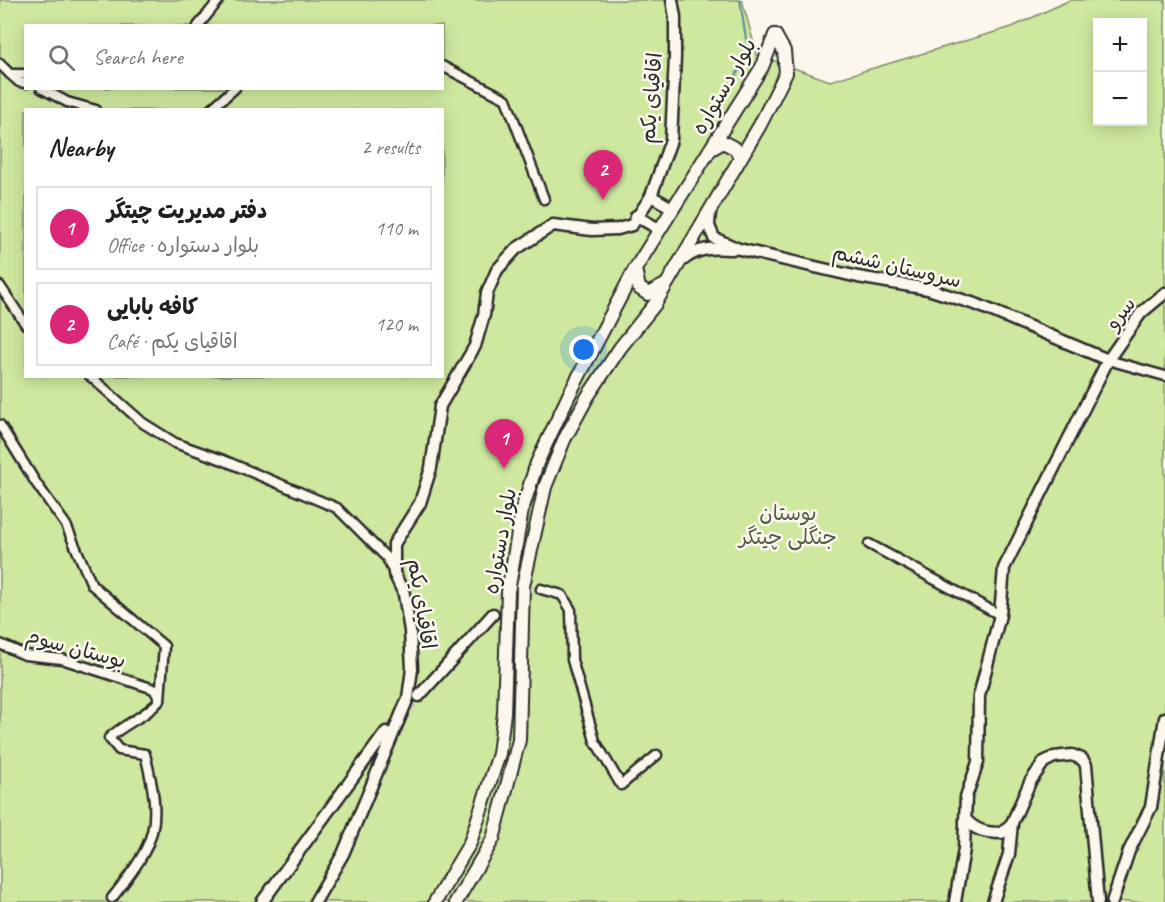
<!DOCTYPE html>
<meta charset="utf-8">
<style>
body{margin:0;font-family:Caveat,"Playpen Sans Arabic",sans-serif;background:#f6f6f6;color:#202124}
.controls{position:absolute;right:18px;top:18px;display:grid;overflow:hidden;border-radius:0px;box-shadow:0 3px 15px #0003}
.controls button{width:54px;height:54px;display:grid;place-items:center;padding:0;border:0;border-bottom:2px solid #e0e0e0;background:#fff;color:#202124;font:30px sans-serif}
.you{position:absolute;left:584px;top:350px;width:21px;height:21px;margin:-15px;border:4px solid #fff;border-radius:50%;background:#1a73e8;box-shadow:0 0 0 9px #1a73e833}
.badge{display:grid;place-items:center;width:39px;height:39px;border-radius:50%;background:#db2777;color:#fff;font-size:20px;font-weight:700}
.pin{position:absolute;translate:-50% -50px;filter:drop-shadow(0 2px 3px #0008)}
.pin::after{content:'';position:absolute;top:32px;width:21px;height:18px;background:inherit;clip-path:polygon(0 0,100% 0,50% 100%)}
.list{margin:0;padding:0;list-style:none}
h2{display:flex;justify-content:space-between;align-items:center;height:78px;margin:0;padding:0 24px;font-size:26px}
h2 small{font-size:20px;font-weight:400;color:#757577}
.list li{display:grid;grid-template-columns:39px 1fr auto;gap:18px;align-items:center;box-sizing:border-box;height:84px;margin:0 12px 12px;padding:0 12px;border:2px solid #e0e0e0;border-radius:0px}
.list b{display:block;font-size:22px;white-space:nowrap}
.list p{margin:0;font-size:20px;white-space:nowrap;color:#757577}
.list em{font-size:20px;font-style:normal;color:#757577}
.icon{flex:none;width:33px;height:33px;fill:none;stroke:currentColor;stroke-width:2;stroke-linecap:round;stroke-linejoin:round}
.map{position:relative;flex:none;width:1165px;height:902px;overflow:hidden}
.search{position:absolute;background:#fff;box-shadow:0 3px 15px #0003;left:24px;top:24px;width:420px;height:66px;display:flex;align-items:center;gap:15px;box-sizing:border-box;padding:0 21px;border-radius:0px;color:#757577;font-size:22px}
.panel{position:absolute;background:#fff;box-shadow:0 3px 15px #0003;left:24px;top:108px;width:420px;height:270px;border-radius:0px}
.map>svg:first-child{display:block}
.green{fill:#cee89f;stroke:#7c8a65;stroke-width:1.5;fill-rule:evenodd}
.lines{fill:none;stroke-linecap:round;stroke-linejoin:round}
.stream{stroke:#5d8d94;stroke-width:2}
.minor-tunnel{stroke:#d1cec5;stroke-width:8;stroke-dasharray:8 4;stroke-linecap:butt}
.tertiary-tunnel{stroke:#d1cec5;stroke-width:10;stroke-dasharray:10 5;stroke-linecap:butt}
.minor-casing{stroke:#2b2b2b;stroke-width:13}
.tertiary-casing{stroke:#2b2b2b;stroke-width:15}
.secondary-casing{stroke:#2b2b2b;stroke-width:16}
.minor{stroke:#fbf7ec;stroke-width:8}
.tertiary{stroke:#fbf7ec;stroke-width:10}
.secondary{stroke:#fbf7ec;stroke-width:12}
.labels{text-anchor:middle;stroke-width:5;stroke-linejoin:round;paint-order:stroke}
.street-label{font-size:21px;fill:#2b2b2b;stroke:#fbf7ec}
.park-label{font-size:21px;fill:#545a48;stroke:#fbf7ec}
</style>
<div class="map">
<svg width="1165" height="902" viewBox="0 0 1165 902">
<rect width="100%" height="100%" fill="#fbf7ec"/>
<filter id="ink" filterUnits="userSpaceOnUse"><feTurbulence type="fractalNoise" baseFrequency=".0167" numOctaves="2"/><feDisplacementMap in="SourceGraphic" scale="12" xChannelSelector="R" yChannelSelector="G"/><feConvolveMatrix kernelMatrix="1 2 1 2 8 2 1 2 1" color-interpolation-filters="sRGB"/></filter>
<g filter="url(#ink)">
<path class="green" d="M 0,0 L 742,0 L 757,55 L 830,81 L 1012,27 L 1070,0 L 1165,0 L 1165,902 L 0,902 ZM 1098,22 L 1142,22 L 1142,122 L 1098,122 ZM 26,26 L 442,26 L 442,88 L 26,88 ZM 26,110 L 442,110 L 442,376 L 26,376 Z"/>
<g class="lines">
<polyline class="stream" points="721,105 748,52 740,0"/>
<polyline class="minor-tunnel" points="493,614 515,595 541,589"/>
<polyline class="tertiary-tunnel" points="386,732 419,696"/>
<defs>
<g id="minor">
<polyline points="198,26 219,0"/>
<polyline points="0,64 10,74 26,74"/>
<polyline points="442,66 506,99 544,199"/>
<polyline points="10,74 19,82 26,83"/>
<polyline points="41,88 67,102 96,110"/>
<polyline points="210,110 235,88"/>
<polyline points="0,286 26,325"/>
<polyline points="1108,360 1165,376"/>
<polyline points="90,376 143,423 175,443 223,460 337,508 387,558 393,571"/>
<polyline points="0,425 36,483 66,525 92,585 164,646 160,700"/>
<polyline points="869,544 1000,615"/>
<polyline points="541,589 562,595 571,610 572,660 595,741 621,785 657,755"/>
<path d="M 0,644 L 25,655 L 62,659 L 154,689 L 160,700 C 146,717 126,722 109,738 L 119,750 L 145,754 C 163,826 157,841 112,898"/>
</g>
<g id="tertiary">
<polyline points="651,196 672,208"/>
<polyline points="710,210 709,226 714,238 739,249 858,277 928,289 978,305 1108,360"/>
<polyline points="636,216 659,229"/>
<path d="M 683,260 C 699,247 713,248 732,249"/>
<polyline points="419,696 493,614"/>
<path d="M 965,819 C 976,831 986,833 1002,833 L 1012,823"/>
<polyline points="262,902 386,732"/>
<polyline points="315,902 343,854 408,698 412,669 410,631 404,594 394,573 394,544 420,503 431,468 440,406 475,346 484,315 487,293 497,270 516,249 553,225 592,230 618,229 632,225 651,196 671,140 675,57 675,17 672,0"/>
<polyline points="955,902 964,849 966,797 978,762 979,696 1000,615 1004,568 1108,360 1141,313 1165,293"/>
<polyline points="993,902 1009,854 1012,823 1030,782 1044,762 1054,757 1072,755 1082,759 1086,765 1098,902"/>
<polyline points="1112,902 1129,851 1151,807 1165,718"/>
</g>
<g id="secondary">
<polyline points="710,150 723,142 736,149 740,158"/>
<polyline points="635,269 639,288 648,294 665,285"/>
<polyline points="435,902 470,843 499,754 504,713 508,592 522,510 537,463 569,395 635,269 762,67 775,35"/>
<polyline points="456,902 493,839 519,740 523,586 545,487 564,440 588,396 620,348 655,304 760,125 786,73 784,51 775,35"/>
</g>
</defs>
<use href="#minor" class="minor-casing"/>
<use href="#tertiary" class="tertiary-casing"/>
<use href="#secondary" class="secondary-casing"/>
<use href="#minor" class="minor"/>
<use href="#tertiary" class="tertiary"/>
<use href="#secondary" class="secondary"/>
</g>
</g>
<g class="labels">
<g class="street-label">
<text transform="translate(724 86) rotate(-60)" y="7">بلوار دستواره</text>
<text transform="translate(651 98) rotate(-85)" y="7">اقاقیای یکم</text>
<text transform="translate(897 266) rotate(13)" y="7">سروستان ششم</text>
<text transform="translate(1120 313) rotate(-51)" y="7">سرو</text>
<text transform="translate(500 541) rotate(-80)" y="7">بلوار دستواره</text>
<text transform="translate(422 604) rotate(81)" y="7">اقاقیای یکم</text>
<text transform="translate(76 648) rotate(15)" y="7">بوستان سوم</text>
</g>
<g class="park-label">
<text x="788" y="520">بوستان<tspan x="788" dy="24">جنگلی چیتگر</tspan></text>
</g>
</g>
</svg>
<div class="controls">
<button>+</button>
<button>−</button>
</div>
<div class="you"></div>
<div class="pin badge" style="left:504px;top:469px">1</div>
<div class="pin badge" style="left:603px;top:200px">2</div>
<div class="search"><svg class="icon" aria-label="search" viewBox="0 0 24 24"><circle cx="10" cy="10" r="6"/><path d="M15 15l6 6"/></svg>Search here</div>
<section class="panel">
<h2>Nearby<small>2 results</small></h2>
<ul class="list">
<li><span class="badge">1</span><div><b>دفتر مدیریت چیتگر</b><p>Office · بلوار دستواره</p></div><em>110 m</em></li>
<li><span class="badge">2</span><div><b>کافه بابایی</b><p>Café · اقاقیای یکم</p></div><em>120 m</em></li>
</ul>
</section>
</div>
